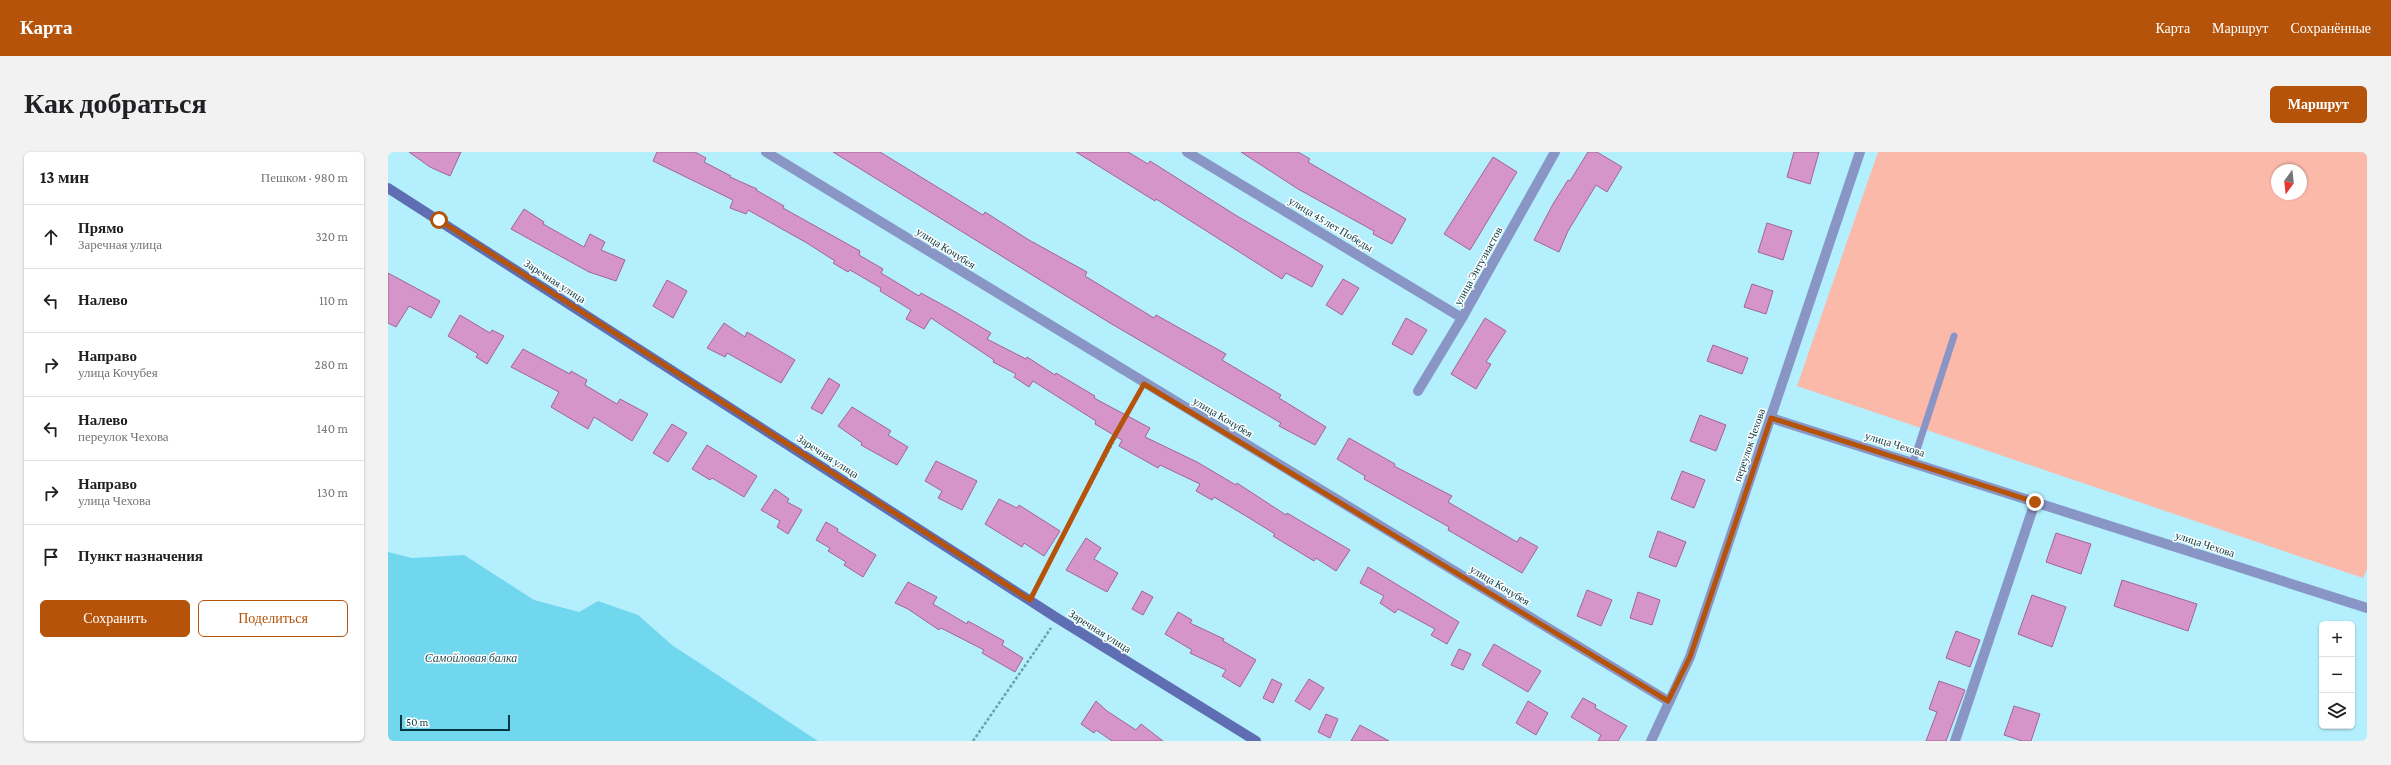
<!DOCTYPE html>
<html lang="ru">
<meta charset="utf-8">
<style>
body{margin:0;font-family:"Crimson Pro",serif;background:#f2f2f2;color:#202124}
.controls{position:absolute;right:12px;bottom:12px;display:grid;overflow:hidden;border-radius:6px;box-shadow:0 1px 3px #0004}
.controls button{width:36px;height:36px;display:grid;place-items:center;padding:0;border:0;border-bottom:1px solid #e0e0e0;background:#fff;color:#202124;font:20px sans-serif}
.compass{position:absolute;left:1883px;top:12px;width:36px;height:36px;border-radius:50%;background:#fff;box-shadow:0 1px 3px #0004;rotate:195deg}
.scale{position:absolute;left:12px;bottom:10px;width:110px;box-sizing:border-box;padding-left:4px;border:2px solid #053841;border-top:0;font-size:11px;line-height:14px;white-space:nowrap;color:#053841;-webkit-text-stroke:3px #fff;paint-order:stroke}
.stop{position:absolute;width:12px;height:12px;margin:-9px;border:3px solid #b45309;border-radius:50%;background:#fff}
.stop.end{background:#b45309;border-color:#fff;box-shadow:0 1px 4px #0008}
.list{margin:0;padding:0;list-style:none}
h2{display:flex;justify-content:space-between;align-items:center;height:52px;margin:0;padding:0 16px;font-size:17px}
h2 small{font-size:13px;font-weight:400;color:#757577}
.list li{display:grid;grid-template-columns:26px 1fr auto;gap:12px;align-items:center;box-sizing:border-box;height:64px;padding:0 16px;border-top:1px solid #e0e0e0}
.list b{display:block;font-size:15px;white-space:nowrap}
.list p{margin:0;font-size:13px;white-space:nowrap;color:#757577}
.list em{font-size:13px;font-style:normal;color:#757577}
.actions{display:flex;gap:8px;padding:12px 16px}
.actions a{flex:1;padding:9px 0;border:1px solid #b45309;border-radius:6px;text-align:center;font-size:14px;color:#b45309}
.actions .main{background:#b45309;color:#fff}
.icon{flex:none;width:22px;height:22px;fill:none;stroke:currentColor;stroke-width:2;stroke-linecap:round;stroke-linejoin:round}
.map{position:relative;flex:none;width:1979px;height:589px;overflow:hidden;border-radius:6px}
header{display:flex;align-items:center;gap:24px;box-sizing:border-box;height:56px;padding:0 20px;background:#b45309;color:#fff}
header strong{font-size:19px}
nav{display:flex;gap:22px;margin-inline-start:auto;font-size:14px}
.intro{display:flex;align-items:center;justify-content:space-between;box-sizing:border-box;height:96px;padding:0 24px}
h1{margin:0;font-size:28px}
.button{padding:10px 18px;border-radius:6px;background:#b45309;color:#fff;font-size:14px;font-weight:700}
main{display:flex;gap:24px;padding:0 24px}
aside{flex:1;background:#fff;border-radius:6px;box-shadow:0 1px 3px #0004}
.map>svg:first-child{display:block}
.green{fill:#fbb9aa;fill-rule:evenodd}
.water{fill:#71d7ee}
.building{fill:#d595c8;stroke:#a26496}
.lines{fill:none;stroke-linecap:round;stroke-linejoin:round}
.path{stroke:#6aa1ad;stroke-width:2.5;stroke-dasharray:3 2;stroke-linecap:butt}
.lane{stroke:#8995c5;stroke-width:7}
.street{stroke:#8995c5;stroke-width:10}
.secondary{stroke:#5f6db3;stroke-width:10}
.route{stroke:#b45309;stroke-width:5}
.labels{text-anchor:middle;stroke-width:3;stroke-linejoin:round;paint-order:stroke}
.street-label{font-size:11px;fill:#053841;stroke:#fff}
.water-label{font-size:12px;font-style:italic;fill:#24515b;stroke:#fff}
</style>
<header>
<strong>Карта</strong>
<nav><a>Карта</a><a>Маршрут</a><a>Сохранённые</a></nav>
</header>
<div class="intro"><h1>Как добраться</h1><a class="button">Маршрут</a></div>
<main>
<aside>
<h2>13 мин<small>Пешком · 980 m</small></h2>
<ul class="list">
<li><svg class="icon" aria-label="ahead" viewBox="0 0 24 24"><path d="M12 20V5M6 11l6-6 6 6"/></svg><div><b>Прямо</b><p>Заречная улица</p></div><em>320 m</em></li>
<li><svg class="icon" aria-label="left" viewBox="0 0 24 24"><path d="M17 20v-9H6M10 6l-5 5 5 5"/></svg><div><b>Налево</b></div><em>110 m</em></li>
<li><svg class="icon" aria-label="right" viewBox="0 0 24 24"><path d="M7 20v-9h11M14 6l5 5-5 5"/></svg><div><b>Направо</b><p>улица Кочубея</p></div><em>280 m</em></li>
<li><svg class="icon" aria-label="left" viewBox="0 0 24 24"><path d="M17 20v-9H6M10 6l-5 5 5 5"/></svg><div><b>Налево</b><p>переулок Чехова</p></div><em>140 m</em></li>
<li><svg class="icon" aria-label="right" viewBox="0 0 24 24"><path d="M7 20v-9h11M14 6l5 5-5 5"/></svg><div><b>Направо</b><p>улица Чехова</p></div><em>130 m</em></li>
<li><svg class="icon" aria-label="arrive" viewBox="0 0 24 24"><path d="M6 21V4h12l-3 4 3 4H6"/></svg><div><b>Пункт назначения</b></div></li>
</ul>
<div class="actions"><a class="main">Сохранить</a><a>Поделиться</a></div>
</aside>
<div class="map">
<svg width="1979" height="589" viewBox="0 0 1979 589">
<rect width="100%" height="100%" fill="#b4effd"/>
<path class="green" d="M 1490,0 L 1979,0 L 1979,417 L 1975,426 L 1409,234 ZM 1889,18 L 1913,18 L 1913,42 L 1889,42 Z"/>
<polygon class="water" points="0,400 24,406 76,403 146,448 191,460 210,449 250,463 284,493 430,589 0,589"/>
<g class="building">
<polygon points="21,0 73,0 62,24 42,15"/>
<polygon points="269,0 307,0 318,6 316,10 343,24 342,25 369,37 368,38 396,54 395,56 472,99 471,103 495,117 493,121 531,144 533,141 564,158 603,181 599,187 638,207 639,205 667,223 668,221 707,244 706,246 762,276 757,285 809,310 848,333 849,331 898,363 899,361 962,398 948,419 928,406 926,409 885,384 887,382 858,364 826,345 824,348 808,339 812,332 772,313 770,316 731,294 734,288 707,272 708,269 645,229 641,235 626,225 628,222 605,210 606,208 543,166 536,177 518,167 523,158 492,139 493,136 462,118 460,120 445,111 447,109 419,91 360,58 358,62 342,56 345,48 265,9"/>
<polygon points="445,0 492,0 595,63 597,60 641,88 699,120 697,124 766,166 768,163 838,202 834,208 893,243 891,246 938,275 927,293 891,274 893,271 722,171"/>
<polygon points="688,0 740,0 760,12 762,9 849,64 935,114 924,135 898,121 894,127 768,47 767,49"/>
<polygon points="853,0 910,0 922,7 920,10 1018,67 1004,92 985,82 986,79 910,37"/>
<polygon points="1200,0 1209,0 1234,15 1219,40 1208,33 1180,79 1171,100 1146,88 1165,52 1180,28 1182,29"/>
<polygon points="1406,0 1431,0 1422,32 1399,25"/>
<polygon points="1105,5 1129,20 1082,98 1056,82"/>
<polygon points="136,57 156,70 155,72 196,95 202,82 217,90 213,98 237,108 228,129 201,120 123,77"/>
<polygon points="1379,71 1404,79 1395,108 1370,100"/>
<polygon points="0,121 52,149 43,166 21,154 8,175 0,171"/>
<polygon points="955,127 971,136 954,163 938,153"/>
<polygon points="279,128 299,139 285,166 265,154"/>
<polygon points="1364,132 1385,139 1378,162 1356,155"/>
<polygon points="72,163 102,181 104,178 116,184 99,212 88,205 90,202 60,184"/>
<polygon points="1018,166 1039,178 1024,203 1004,192"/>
<polygon points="1097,166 1118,179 1098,210 1103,212 1088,237 1063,222"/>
<polygon points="336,171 357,185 359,180 407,208 393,231 339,201 337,205 319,196"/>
<polygon points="1325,193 1360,206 1354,222 1319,209"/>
<polygon points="135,197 182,222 183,219 199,228 197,233 229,252 232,247 260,262 244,289 206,265 200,277 163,255 171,240 123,215"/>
<polygon points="441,226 452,233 434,262 423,256"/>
<polygon points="464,255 503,279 500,283 520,295 509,313 473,293 474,291 450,274"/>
<polygon points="1312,263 1338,273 1328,299 1302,289"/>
<polygon points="284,272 299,281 280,310 265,301"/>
<polygon points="961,286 1007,312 1006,314 1064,344 1060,350 1129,390 1132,385 1150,395 1134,421 1060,378 1061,375 976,327 977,324 949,307"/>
<polygon points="319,293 369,324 356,345 324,326 322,328 304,317"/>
<polygon points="548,309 589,329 574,358 550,346 554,339 537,329"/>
<polygon points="1294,319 1317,328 1306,356 1283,347"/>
<polygon points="387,337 401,347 399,350 414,358 400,382 389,375 392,369 373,358"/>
<polygon points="611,347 629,356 631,353 672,379 656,404 636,391 634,395 597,372"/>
<polygon points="438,370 450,377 449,379 488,403 475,425 456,413 458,410 440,399 442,396 428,388"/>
<polygon points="1270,379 1298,390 1288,415 1261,405"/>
<polygon points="1668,381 1703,392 1693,422 1658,410"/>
<polygon points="698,386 713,396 706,407 730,421 719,440 678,418"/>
<polygon points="980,415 1071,470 1059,492 1043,483 1047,477 1010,457 1007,461 992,451 996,444 972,431"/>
<polygon points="1734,428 1809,452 1800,479 1726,454"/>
<polygon points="520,430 549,445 545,452 579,472 580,469 616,489 614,493 635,506 627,520 594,501 596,498 553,476 551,478 520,457 507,451"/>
<polygon points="1199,438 1224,448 1213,474 1189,464"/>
<polygon points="754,439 765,445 755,463 744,457"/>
<polygon points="1250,440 1272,448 1264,473 1242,466"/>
<polygon points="1644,443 1678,455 1664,495 1630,482"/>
<polygon points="790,460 804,468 802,471 836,487 835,489 868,508 852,535 834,524 838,518 802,501 804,498 777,482"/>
<polygon points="1568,479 1592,488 1582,515 1558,506"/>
<polygon points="1106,492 1153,519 1140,540 1094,513"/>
<polygon points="1071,497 1083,502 1075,518 1063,513"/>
<polygon points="884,527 894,532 885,551 875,546"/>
<polygon points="921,527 936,536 922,558 907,549"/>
<polygon points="1551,529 1577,538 1558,589 1538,589 1549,560 1541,557"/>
<polygon points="1195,546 1208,553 1207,556 1239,574 1230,589 1210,589 1213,583 1183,565"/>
<polygon points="708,549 719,559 748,578 753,572 775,589 724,589 708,578 706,581 693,572"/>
<polygon points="1140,549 1160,561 1148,583 1128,571"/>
<polygon points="1626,554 1652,562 1643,589 1634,589 1616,583"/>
<polygon points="938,562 950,567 942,586 930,580"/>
<polygon points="972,573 1001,589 963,589"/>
</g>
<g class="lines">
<g class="path">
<polyline points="647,438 751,241"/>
<polyline points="585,589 663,476"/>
</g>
<polyline class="lane" points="1525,310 1566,184"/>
<g class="street">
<polyline points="378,0 1280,549"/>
<polyline points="799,0 1074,166"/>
<polyline points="1030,239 1074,166 1167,0"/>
<polyline points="1383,266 1979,456"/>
<polyline points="1263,589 1302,505 1472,0"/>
<polyline points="1567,589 1647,350"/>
</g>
<polyline class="secondary" points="0,36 669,466 868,589"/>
</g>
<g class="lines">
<polyline class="route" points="51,68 642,448 722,292 756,232 1280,549 1302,505 1383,266 1647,350"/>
</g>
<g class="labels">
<g class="street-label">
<text transform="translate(943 72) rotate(31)" y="4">улица 45 лет Победы</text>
<text transform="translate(558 96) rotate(32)" y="4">улица Кочубея</text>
<text transform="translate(1090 114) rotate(-61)" y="4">улица Энтузиастов</text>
<text transform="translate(167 129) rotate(33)" y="4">Заречная улица</text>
<text transform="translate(835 265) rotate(31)" y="4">улица Кочубея</text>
<text transform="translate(1507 292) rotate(17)" y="4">улица Чехова</text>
<text transform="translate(1361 293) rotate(-71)" y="4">переулок Чехова</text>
<text transform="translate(440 304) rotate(33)" y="4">Заречная улица</text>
<text transform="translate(1817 392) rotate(18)" y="4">улица Чехова</text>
<text transform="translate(1112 433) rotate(31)" y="4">улица Кочубея</text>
<text transform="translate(712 479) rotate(32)" y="4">Заречная улица</text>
</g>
<g class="water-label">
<text x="83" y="510">Самойловая балка</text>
</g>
</g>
</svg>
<div class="controls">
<button>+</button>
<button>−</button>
<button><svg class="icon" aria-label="layers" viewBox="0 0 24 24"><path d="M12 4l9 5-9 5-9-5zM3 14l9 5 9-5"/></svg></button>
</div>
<svg class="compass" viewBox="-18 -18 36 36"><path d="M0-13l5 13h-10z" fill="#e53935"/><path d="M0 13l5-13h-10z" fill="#757577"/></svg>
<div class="scale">50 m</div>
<div class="stop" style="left:51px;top:68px"></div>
<div class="stop end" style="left:1647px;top:350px"></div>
</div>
</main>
